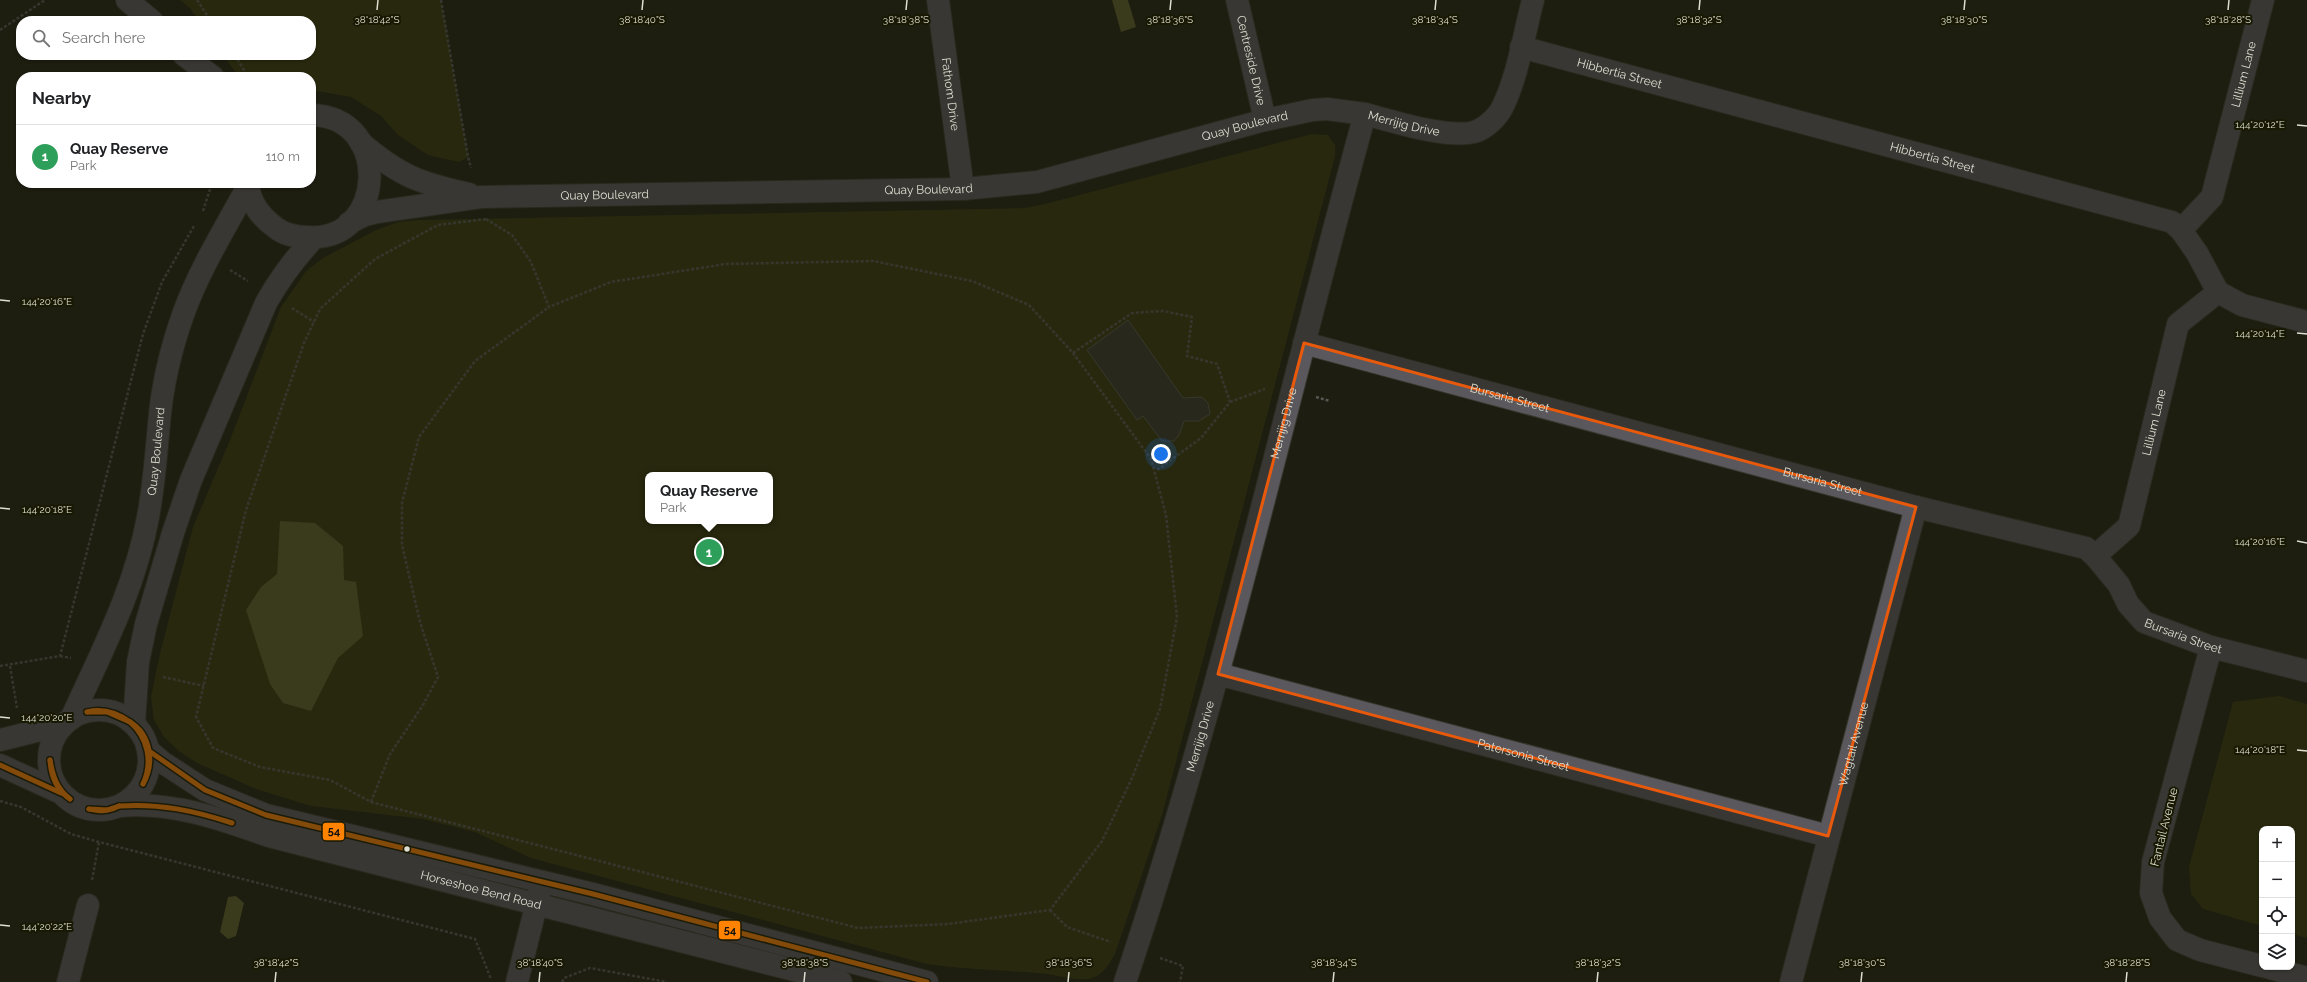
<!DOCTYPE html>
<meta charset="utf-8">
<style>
body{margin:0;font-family:Raleway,sans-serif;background:#f6f6f6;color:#202124}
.controls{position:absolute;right:12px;bottom:12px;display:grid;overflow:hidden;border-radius:8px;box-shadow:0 1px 3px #0004}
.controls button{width:36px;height:36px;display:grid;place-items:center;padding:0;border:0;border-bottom:1px solid #e0e0e0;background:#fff;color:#202124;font:20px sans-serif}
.you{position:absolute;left:1161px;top:454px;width:14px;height:14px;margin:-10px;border:3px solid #fff;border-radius:50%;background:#1a73e8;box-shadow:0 0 0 6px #1a73e833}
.badge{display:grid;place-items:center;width:26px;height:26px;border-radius:50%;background:#575853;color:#fff;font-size:13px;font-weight:700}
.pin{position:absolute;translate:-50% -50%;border:2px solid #fff;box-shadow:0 1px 4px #0006}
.popup{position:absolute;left:645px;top:472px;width:128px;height:52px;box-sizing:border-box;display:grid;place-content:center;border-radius:8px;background:#fff;filter:drop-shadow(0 1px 3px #0005);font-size:13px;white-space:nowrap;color:#757577}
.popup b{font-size:15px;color:#202124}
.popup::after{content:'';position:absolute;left:50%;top:100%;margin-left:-8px;border:8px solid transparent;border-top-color:#fff}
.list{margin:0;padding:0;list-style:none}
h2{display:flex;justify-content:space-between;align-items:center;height:52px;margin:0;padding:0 16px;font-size:17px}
h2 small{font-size:13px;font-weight:400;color:#757577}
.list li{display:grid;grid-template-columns:26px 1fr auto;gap:12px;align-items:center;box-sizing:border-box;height:64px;padding:0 16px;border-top:1px solid #e0e0e0}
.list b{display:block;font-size:15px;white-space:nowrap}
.list p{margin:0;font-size:13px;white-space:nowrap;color:#757577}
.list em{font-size:13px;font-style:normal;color:#757577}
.icon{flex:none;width:22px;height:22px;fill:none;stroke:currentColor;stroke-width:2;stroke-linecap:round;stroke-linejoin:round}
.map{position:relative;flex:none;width:2307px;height:982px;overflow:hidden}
.search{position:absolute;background:#fff;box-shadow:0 1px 3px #0004;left:16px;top:16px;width:300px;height:44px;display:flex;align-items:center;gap:10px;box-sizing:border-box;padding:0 14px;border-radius:16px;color:#757577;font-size:15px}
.panel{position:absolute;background:#fff;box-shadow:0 1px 3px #0004;left:16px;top:72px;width:300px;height:116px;border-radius:16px}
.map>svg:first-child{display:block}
.green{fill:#36370d;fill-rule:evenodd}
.water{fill:#5d5f2a}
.building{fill:#37372d;stroke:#57574c}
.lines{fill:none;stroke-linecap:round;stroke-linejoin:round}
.minor-casing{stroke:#37372d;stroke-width:24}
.tertiary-casing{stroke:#37372d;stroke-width:24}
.path{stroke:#575653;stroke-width:2.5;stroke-dasharray:3 2;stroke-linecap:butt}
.minor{stroke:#5a585d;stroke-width:22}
.tertiary{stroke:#5a585d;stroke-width:22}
.bus-1-casing{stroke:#191903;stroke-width:8}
.bus-1{stroke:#ff8200;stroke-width:5}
.marked{fill:none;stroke:#e8590c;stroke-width:3;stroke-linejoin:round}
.ticks{fill:none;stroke:#dedfd0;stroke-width:1.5}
.bus-dot{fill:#dedfd0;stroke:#191903;stroke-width:1.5}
.labels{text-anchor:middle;stroke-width:4;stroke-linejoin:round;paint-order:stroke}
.street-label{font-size:12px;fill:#dedfd0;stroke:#191903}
.ticks-label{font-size:10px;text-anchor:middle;fill:#dedfd0;stroke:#191903;stroke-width:4;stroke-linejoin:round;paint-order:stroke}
.line-badge{stroke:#191903;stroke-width:1.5}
.pale-badge-label{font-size:11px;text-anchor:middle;font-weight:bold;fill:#111}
</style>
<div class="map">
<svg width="2307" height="982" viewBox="0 0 2307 982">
<rect width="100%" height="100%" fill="#1d1d11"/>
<g class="green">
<polygon points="180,0 441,0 468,157 459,162 428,155 398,135 381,116 351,97 311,90 311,77 251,77 236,73 223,55 311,55 311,21 199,21 190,8"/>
<path d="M 1312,134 L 1328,135 L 1335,145 L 1335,156 L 1162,815 L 1115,954 C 1109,964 1104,974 1092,978 C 1079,982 1061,976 1047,974 C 1007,970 967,970 927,964 L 531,858 L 475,832 L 423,819 L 311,806 L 256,789 L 197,763 L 180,752 L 164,737 L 154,720 L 151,697 L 160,653 L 193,527 L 230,440 L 281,307 L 306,271 L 323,258 L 376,230 L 398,222 L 419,220 L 1025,208 L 1045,204 ZM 648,475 L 770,475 L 770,521 L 648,521 Z"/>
<polygon points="2279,696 2307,704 2307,938 2292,934 2292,829 2262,829 2262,926 2203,909 2191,894 2189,867 2233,702"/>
</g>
<g class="water">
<polygon points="1112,0 1128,0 1136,27 1121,32"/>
<polygon points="280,521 315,523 343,546 344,580 356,582 363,636 338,658 311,711 283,703 270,684 246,610 261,587 277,574"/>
<polygon points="236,896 244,903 236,936 228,939 220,932 228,897"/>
</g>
<polygon class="building" points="1128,320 1183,398 1202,397 1208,403 1210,414 1199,421 1184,421 1179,435 1174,441 1162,441 1143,416 1137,420 1087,350"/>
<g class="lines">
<defs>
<g id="minor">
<polyline points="127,0 152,21"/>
<path id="s1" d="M 938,0 L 963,189"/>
<path id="s2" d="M 1237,0 L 1265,120"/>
<path id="s3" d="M 1521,47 L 2172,222 L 2181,230 L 2197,253 L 2218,292 L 2242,305 L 2307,322"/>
<polyline points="184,55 213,77"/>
<path d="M 361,143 C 400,176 419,183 469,194"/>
<path d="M 248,183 C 249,202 261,217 276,228 C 285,235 297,237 308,237 C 386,243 393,116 311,115"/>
<path id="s4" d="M 349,223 L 365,215 L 377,212 L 481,197 L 963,189 L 1037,182 L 1265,120 L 1313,110 L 1327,109 L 1365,114"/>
<path id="s5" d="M 2181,230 L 2212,197 L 2263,0"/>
<path id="s6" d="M 1304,343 L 1916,507 L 2086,548 L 2095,556 L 2119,585 L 2128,604 L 2144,622 L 2211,647 L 2307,671"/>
<path id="s7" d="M 2095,556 L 2129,526 L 2178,324 L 2218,292"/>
<polyline points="2211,647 2153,862 2151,893 2160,918 2177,940 2200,950 2262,966"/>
<path id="s8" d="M 1218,674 L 1828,836"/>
<path id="s9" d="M 71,719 C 101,653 135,589 148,517 C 154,486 156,455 159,424 C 162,386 171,348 184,312 C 200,268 226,227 248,186"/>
<path d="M 134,724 L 138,662 L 146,624 L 173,533 L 191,480 L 266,303 C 280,278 295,258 314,238"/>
<polyline points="2266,967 2307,978"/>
<polyline points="68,982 88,905"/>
<polyline points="517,982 542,882"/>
<path id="s10" d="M 1125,982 C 1221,698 1285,403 1365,114 C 1392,121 1448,139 1474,132 C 1485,129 1498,117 1503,106 C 1518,75 1524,34 1533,0"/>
<path id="s11" d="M 1791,982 L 1916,507"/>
</g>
<g id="tertiary">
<circle cx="99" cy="760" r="50"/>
<polyline points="0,740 64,724"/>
<polyline points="149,751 162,762 205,790 266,815 593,894 927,982"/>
<polyline points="0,765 61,793"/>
<path id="s12" d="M 120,806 C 171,801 221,819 269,836 L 841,982"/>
</g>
</defs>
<use href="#minor" class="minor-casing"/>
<use href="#tertiary" class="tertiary-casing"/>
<g class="path">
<polyline points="197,0 211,21"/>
<polyline points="441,0 468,157 471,168"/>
<polyline points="0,30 45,0"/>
<polyline points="235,55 248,77"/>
<polyline points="203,211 212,183"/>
<polygon points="486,219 512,235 531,262 549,307 611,282 726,264 873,261 972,281 1029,305 1073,353 1151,459 1166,515 1177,617 1160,709 1132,778 1102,841 1050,910 948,924 858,928 371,802 330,780 260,767 213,748 196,717 246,510 304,343 320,309 375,259 438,225"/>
<polyline points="230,270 248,281"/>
<polyline points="292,308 314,322"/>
<polyline points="1073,353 1132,313 1163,311 1192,317 1187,356 1217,364 1230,402 1201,438 1156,471"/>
<polyline points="1316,397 1330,401"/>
<polyline points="1230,402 1265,389"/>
<polyline points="60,656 71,658"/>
<polyline points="0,666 60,656 143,334 162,282 194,226"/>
<polyline points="10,666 17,708"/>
<polyline points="163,677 204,686"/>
<polyline points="0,801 21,807 71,834 99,842 475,939 491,979"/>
<polyline points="371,802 390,754 423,705 438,677 420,622 402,545 402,503 419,437 475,361 549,307"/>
<polyline points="92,880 99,842"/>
<polyline points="1050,910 1067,927 1111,942"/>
<polyline points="1160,958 1183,966 1180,982"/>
<polyline points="562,982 564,978 590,968 667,982"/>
</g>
<use href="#minor" class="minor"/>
<use href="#tertiary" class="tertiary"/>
<defs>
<g id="bus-1">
<path d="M 87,712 C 103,708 116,712 130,722"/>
<polyline points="87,712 107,712 130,722"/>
<path d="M 130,722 C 151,735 155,763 143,784"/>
<path d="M 130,722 C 148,738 153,762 143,784"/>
<polyline points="149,751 205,790 266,815 593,894 927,982"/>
<path d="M 50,760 C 53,777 57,789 70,799"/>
<path d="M 50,760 C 51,777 56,790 70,799"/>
<polyline points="0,765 61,793"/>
<path d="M 120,806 C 159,803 195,811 232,823"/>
<polyline points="89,809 107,810 119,806"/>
<path d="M 89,809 C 98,812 111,811 119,806"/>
</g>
</defs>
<use href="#bus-1" class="bus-1-casing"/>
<use href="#bus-1" class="bus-1"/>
</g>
<path d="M0 0H2307V982H0ZM 1304,343 L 1916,507 L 1828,836 L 1218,674 Z" fill="#1d1d11" fill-opacity=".55" fill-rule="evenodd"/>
<path class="marked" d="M 1304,343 L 1916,507 L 1828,836 L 1218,674 Z"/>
<path class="ticks" d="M 377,10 L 378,0M 642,10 L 643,0M 906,10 L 907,0M 1170,10 L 1171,0M 1435,10 L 1436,0M 1699,10 L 1700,0M 1964,10 L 1965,0M 2228,10 L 2229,0M 2297,125 L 2307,126M 0,300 L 10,301M 2297,333 L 2307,334M 0,508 L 10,509M 2297,541 L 2307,543M 0,717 L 10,718M 2297,750 L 2307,751M 0,925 L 10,926M 275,982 L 276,972M 539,982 L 540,972M 804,982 L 805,972M 1068,982 L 1069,972M 1333,982 L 1334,972M 1597,982 L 1598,972M 1861,982 L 1862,972M 2126,982 L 2127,972"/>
<circle class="bus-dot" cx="407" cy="849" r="3.5"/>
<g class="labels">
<g class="street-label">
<text dy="4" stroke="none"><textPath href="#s2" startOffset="62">Centreside Drive</textPath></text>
<text dy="4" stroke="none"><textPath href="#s3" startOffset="102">Hibbertia Street</textPath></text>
<text dy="4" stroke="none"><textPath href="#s5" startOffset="172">Lillium Lane</textPath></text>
<text dy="4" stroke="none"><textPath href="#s1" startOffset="95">Fathom Drive</textPath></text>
<text dy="4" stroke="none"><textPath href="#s10" startOffset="941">Merrijig Drive</textPath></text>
<text dy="4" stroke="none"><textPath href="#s4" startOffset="907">Quay Boulevard</textPath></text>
<text dy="4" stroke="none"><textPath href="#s3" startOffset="426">Hibbertia Street</textPath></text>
<text dy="4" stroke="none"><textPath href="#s4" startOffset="583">Quay Boulevard</textPath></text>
<text dy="4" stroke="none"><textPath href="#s4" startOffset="259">Quay Boulevard</textPath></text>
<text dy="4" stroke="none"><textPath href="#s6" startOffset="213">Bursaria Street</textPath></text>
<text dy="4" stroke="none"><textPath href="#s7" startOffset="152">Lillium Lane</textPath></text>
<text dy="4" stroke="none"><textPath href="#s10" startOffset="581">Merrijig Drive</textPath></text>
<text dy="4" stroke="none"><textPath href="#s9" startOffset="283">Quay Boulevard</textPath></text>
<text dy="4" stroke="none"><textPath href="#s6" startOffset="537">Bursaria Street</textPath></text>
<text dy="4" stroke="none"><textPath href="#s6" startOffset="945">Bursaria Street</textPath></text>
<text dy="4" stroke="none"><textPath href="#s10" startOffset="257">Merrijig Drive</textPath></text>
<text dy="4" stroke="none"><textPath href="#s11" startOffset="246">Wagtail Avenue</textPath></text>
<text dy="4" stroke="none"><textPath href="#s8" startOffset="316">Patersonia Street</textPath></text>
<text transform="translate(2164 827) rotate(-76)" y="4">Fantail Avenue</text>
<text dy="4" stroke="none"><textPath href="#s12" startOffset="372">Horseshoe Bend Road</textPath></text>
</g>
</g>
<g class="ticks-label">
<text x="377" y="23">38°18'42"S</text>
<text x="642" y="23">38°18'40"S</text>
<text x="906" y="23">38°18'38"S</text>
<text x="1170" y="23">38°18'36"S</text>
<text x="1435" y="23">38°18'34"S</text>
<text x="1699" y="23">38°18'32"S</text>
<text x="1964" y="23">38°18'30"S</text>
<text x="2228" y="23">38°18'28"S</text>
<text x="2260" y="128">144°20'12"E</text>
<text x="47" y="305">144°20'16"E</text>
<text x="2260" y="337">144°20'14"E</text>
<text x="47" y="513">144°20'18"E</text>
<text x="2260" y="545">144°20'16"E</text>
<text x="47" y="721">144°20'20"E</text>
<text x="2260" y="753">144°20'18"E</text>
<text x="47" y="930">144°20'22"E</text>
<text x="276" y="966">38°18'42"S</text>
<text x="540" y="966">38°18'40"S</text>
<text x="805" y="966">38°18'38"S</text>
<text x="1069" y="966">38°18'36"S</text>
<text x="1334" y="966">38°18'34"S</text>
<text x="1598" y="966">38°18'32"S</text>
<text x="1862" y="966">38°18'30"S</text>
<text x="2127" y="966">38°18'28"S</text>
</g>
<g class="line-badge">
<rect x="322" y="822" width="23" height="19" rx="4" fill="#ff8200"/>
<rect x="718" y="920" width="23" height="20" rx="4" fill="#ff8200"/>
</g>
<g class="pale-badge-label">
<text x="334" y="835">54</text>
<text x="730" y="934">54</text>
</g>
</svg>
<div class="controls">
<button>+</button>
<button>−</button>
<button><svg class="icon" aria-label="locate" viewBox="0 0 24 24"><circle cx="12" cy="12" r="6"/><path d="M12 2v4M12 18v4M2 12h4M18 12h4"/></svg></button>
<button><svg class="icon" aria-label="layers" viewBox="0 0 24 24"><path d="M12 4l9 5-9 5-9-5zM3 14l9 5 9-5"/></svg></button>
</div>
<div class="you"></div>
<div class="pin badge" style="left:709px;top:552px;background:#2e9e5b">1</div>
<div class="popup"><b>Quay Reserve</b>Park</div>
<div class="search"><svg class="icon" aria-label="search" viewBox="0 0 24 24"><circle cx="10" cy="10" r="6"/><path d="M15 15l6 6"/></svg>Search here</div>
<section class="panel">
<h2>Nearby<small></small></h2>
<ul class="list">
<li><span class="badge" style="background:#2e9e5b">1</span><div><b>Quay Reserve</b><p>Park</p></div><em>110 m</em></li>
</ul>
</section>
</div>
